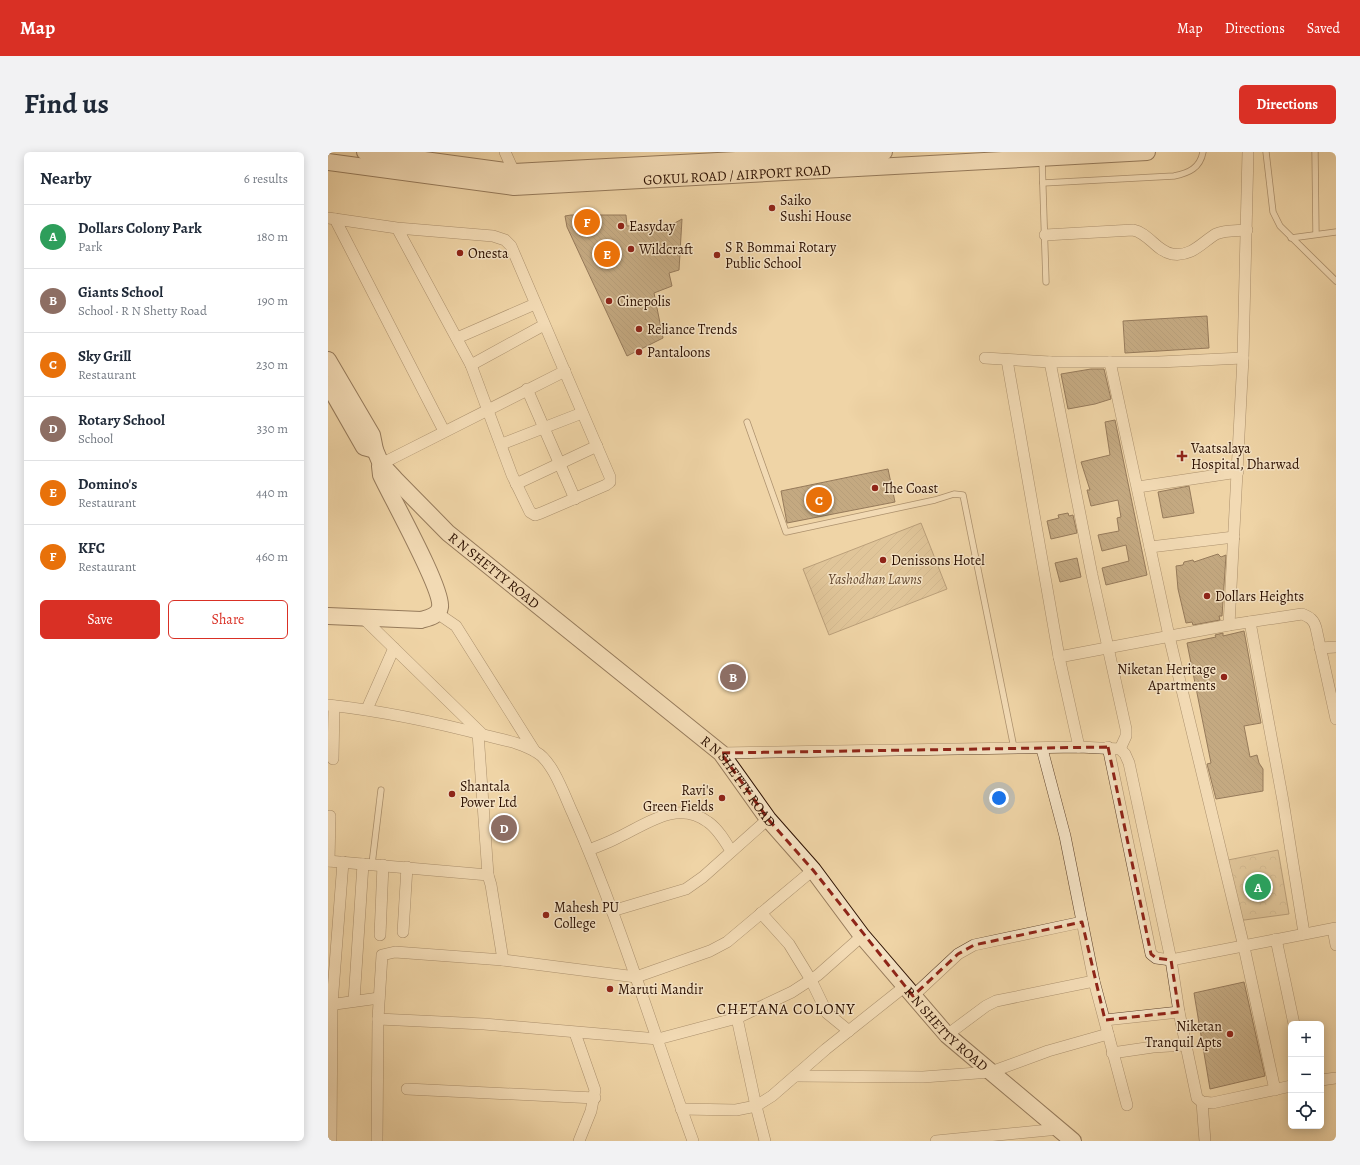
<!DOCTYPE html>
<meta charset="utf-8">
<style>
body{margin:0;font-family:Alegreya,serif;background:#f2f2f3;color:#1f2937}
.controls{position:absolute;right:12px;bottom:12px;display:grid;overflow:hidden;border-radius:6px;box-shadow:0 2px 10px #0003}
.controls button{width:36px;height:36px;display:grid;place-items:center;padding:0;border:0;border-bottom:1px solid #e0e1e3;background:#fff;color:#1f2937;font:20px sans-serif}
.you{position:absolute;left:671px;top:646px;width:14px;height:14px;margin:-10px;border:3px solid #fff;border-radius:50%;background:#1a73e8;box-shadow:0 0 0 6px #1a73e833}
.badge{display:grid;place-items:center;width:26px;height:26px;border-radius:50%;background:#d93025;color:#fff;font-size:13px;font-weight:700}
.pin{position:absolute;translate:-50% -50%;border:2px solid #fff;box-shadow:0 1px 4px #0006}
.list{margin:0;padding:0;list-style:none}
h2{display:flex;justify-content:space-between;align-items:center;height:52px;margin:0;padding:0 16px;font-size:17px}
h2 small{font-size:13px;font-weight:400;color:#747a83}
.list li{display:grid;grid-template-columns:26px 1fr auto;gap:12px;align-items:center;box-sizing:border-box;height:64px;padding:0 16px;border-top:1px solid #e0e1e3}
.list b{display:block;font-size:15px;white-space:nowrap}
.list p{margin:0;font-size:13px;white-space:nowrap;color:#747a83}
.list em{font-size:13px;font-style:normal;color:#747a83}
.actions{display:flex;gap:8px;padding:12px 16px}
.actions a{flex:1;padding:9px 0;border:1px solid #d93025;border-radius:6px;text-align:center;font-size:14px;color:#d93025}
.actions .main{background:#d93025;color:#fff}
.icon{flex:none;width:22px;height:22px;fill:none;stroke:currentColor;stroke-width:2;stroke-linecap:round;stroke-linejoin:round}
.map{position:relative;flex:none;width:1008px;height:989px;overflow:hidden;border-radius:6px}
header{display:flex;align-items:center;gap:24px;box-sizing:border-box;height:56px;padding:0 20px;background:#d93025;color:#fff}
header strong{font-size:19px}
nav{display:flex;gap:22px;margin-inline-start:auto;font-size:14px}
.intro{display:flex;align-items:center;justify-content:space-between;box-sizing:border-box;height:96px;padding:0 24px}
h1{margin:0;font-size:28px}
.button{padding:10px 18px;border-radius:6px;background:#d93025;color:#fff;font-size:14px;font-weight:700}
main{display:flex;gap:24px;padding:0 24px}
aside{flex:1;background:#fff;border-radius:6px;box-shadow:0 2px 10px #0003}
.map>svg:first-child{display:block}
.park{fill:url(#park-crowns);stroke:#7d6245}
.garden{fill:url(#garden-furrows);stroke:#7d6245}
.building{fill:url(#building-back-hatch);stroke:#2c1000}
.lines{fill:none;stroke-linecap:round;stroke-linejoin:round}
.lane-casing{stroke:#5d412a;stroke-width:7}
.street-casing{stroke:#5d412a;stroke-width:12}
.secondary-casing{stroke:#2c1000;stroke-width:18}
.lane{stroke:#f5e3c5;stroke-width:5.5}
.street{stroke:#f5e3c5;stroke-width:11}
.secondary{stroke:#f5e3c5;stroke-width:16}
.marked{fill:none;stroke:#8f2418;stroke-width:3;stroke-dasharray:8 5;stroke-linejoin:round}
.poi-dot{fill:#8f2418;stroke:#f5e3c5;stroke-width:1.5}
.labels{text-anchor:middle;stroke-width:3;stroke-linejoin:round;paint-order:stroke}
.street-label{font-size:14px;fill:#2c1000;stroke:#f5e3c5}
.poi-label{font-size:14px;fill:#2c1000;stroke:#f5e3c5;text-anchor:start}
.park-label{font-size:14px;font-style:italic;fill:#654930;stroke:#f5e3c5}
.neighbourhood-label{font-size:15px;letter-spacing:1px;fill:#2c1000;stroke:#f5e3c5}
</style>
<header>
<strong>Map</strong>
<nav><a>Map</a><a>Directions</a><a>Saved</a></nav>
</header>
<div class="intro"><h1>Find us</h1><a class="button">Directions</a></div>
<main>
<aside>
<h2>Nearby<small>6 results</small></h2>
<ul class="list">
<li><span class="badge" style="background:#2e9e5b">A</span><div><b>Dollars Colony Park</b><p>Park</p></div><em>180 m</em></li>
<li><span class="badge" style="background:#8d6e63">B</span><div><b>Giants School</b><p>School · R N Shetty Road</p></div><em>190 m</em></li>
<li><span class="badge" style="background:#e8710a">C</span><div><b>Sky Grill</b><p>Restaurant</p></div><em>230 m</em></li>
<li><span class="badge" style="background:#8d6e63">D</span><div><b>Rotary School</b><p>School</p></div><em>330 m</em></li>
<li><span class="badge" style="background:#e8710a">E</span><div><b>Domino's</b><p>Restaurant</p></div><em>440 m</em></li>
<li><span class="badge" style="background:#e8710a">F</span><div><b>KFC</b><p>Restaurant</p></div><em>460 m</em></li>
</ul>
<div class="actions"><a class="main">Save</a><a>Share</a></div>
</aside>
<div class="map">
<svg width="1008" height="989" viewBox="0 0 1008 989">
<defs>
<pattern id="park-crowns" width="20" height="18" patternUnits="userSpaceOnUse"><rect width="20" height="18" fill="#ceb38a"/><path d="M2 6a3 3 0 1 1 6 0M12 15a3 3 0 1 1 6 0" fill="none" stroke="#b19975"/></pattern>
<pattern id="garden-furrows" width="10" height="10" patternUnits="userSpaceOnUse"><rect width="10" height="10" fill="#ceb38a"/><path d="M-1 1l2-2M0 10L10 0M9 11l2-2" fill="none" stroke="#b19975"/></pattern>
<pattern id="building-back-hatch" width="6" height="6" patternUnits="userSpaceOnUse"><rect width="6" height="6" fill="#917656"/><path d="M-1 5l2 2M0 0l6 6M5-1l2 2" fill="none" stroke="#775f45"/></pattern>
</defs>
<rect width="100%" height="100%" fill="#efd4a6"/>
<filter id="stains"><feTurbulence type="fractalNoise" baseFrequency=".005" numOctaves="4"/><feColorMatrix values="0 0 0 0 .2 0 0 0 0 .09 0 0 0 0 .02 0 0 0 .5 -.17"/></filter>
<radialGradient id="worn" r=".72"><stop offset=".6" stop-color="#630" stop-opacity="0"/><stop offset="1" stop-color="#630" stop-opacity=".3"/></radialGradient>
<polygon class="park" points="950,698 961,762 909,769 900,708"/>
<polygon class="garden" points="593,371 619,437 501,483 475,417"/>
<g class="building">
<polygon points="243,63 298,63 299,74 320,73 334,78 354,67 351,118 341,121 344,134 326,141 335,186 299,204 239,75 237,64"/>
<polygon points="879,164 881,196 797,201 795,169"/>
<polygon points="763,217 776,217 783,247 767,252 740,257 733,222"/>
<polygon points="787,268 819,423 778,433 774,416 801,409 798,393 774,399 770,383 791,379 789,366 793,365 790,348 763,354 759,338 762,338 753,310 782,303 777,270"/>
<polygon points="560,317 567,350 459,371 453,339"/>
<polygon points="861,334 866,361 835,366 830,340"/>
<polygon points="740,361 741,364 745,363 749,381 723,387 719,369 731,366 730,363"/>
<polygon points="890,402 893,405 898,403 894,464 891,464 892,468 865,473 864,470 858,471 850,437 848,414 855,413 856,410 865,408 866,410"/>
<polygon points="749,406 753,425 732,430 727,411"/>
<polygon points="916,479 933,571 916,574 922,605 929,603 931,611 935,617 935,639 888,647 879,612 883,611 859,491 888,485 887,483 895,481 895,484"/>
<polygon points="916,830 937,924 882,937 866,841"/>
</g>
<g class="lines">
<defs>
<g id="lane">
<polyline points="938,0 945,60 952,74 1008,129"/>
<polyline points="987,0 988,82"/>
<polyline points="714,7 718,130"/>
<path d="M 715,31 L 846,24 C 861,21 872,16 875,0"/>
<polyline points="963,86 1008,80"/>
<polyline points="419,270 458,380 607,348 626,342 635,343 686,596"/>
<polyline points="44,712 53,638"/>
</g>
<g id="street">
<polyline points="177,0 186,20"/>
<polyline points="0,66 69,76 165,84 177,88 183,94 282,325 282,330 278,333 213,361 207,363 202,360 184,323 143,213 69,76"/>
<polyline points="7,67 116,279"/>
<path d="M 717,83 L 805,78 C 821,81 828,99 844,102 C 864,105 873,91 888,82 C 897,78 909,79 919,78"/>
<polyline points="129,186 207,152"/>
<polyline points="657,206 722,210 831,210 915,206"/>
<polyline points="679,208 731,505 751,595"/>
<polyline points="722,210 764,423 798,577 798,584 792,597"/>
<polyline points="782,210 841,484 916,795 947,938"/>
<polyline points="143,213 216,173"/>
<polyline points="199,237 247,347"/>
<polyline points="174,292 254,261"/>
<polyline points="53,312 237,219"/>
<polyline points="188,332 269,294"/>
<polyline points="810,335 910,320"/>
<polyline points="822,395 906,385"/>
<polyline points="109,461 128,474 206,598"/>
<polyline points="34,465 153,581"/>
<polyline points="922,470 955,649 976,781"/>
<polyline points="901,473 915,206 920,0"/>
<polyline points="992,496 1008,495"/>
<path d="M 731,505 L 901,473 L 974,462 C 982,465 986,468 988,476 L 1008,567"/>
<path d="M 0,553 C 54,559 107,570 160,584 C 176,588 194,591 208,600 C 225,609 237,645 245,662 C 292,768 325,880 365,989"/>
<polyline points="39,557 66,496"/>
<polyline points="150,581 160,723"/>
<polyline points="780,595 823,802 828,806 843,808 1008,776"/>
<polyline points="714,597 737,684 766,829 799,953"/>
<polyline points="393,601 751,595 792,597 797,602 801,611 843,808 851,860 869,946 874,950 884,951 963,934"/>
<polyline points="5,607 6,554"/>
<path d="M 261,698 C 270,694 280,691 289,686 C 319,672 349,647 380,670 C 390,677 397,689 403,699"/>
<polyline points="0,709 160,723 163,733 175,808"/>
<polyline points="1,709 2,664"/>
<polyline points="284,759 358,737 375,725 440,667"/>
<polyline points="433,761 461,792 483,828 499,861 521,879"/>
<polyline points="1005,777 1008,793"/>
<polyline points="75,780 79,715"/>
<polyline points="52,783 55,713"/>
<polyline points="948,787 966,872"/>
<polyline points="585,844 630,802 646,793 754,770"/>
<polyline points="26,849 35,712"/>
<polyline points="0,853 51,846"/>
<polyline points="409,866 428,954 437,989"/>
<polyline points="50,867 156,872 330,887 409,866 464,840 490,823 534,784"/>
<polyline points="777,868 851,860"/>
<polyline points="247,881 267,938 263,959 251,989"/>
<polyline points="619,883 658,854 668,849 766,829"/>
<polyline points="784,901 825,895 858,893"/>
<polyline points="467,924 595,925 663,920 720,899 780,882"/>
<polyline points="993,928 1008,926"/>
<polyline points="79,937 267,946"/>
<polyline points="874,950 877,989"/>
<polyline points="353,957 408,958 428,954 444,944 498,897 576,835"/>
<polyline points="3,989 4,852 15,710"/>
<polyline points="49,989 50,867 54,803 67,800 175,808 308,825 382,799 399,790 485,718"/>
<polyline points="608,989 731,977"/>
</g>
<g id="secondary">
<polyline points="37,0 186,20 556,0"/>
<path id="s1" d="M 0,10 L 186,35 L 819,0"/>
<path id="s2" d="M 0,208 L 44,283 L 47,298 L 53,312 L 67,327 L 120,381 L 393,601 L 440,667 L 485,718 L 534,784 L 619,883 L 745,989"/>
<polyline points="0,232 36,295 47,298"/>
<path d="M 0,464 L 93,468 C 100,466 111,464 112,455 C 115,437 63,345 53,323 L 52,314"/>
</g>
</defs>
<use href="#lane" class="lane-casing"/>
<use href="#street" class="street-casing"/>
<use href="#secondary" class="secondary-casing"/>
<use href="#lane" class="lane"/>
<use href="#street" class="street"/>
<use href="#secondary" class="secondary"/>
</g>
<path d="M0 0H1008V989H0ZM 780,595 L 823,802 L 828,806 L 843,808 L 851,860 L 777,868 L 754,770 L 646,793 L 630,802 L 585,844 L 485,718 L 440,667 L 393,601 Z" fill="#efd4a6" fill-opacity=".55" fill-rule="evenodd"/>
<path class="marked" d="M 780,595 L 823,802 L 828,806 L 843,808 L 851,860 L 777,868 L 754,770 L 646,793 L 630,802 L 585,844 L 485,718 L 440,667 L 393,601 Z"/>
<g class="poi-dot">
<circle cx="444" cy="56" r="4"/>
<circle cx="293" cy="74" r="4"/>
<circle cx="303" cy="97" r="4"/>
<circle cx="132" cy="101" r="4"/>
<circle cx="389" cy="103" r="4"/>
<circle cx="281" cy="149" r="4"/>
<circle cx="311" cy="177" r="4"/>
<circle cx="311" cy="200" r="4"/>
<path d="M852 298h4v4h4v4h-4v4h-4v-4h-4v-4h4z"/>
<circle cx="547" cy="336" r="4"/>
<circle cx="555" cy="408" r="4"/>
<circle cx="879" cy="444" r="4"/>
<circle cx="896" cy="525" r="4"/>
<circle cx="124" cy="642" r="4"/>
<circle cx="394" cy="646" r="4"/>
<circle cx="218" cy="763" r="4"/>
<circle cx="282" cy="837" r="4"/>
<circle cx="902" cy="882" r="4"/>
</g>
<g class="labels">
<g class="street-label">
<text dy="5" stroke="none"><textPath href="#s1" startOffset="411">GOKUL ROAD / AIRPORT ROAD</textPath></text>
<text dy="5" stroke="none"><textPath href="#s2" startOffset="273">R N SHETTY ROAD</textPath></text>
<text dy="5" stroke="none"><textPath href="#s2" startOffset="597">R N SHETTY ROAD</textPath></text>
<text dy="5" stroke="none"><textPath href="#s2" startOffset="921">R N SHETTY ROAD</textPath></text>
</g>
<g class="poi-label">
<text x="452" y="53">Saiko<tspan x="452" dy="16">Sushi House</tspan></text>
<text x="301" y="79">Easyday</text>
<text x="397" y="100">S R Bommai Rotary<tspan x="397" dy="16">Public School</tspan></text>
<text x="311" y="102">Wildcraft</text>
<text x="140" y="106">Onesta</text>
<text x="289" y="154">Cinepolis</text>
<text x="319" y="182">Reliance Trends</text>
<text x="319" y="205">Pantaloons</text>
<text x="863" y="301">Vaatsalaya<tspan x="863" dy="16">Hospital, Dharwad</tspan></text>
<text x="555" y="341">The Coast</text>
<text x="563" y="413">Denissons Hotel</text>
<text x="887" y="449">Dollars Heights</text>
<text x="888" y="522" text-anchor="end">Niketan Heritage<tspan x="888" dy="16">Apartments</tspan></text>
<text x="132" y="639">Shantala<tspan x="132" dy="16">Power Ltd</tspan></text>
<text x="386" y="643" text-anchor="end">Ravi's<tspan x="386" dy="16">Green Fields</tspan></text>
<text x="226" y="760">Mahesh PU<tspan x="226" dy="16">College</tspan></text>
<text x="290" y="842">Maruti Mandir</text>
<text x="894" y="879" text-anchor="end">Niketan<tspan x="894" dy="16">Tranquil Apts</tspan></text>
</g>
<g class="park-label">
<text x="547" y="432">Yashodhan Lawns</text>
</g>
<g class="neighbourhood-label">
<text x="458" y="862">CHETANA COLONY</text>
</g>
</g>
<rect width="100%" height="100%" filter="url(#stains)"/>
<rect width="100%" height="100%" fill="url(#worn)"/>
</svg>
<div class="controls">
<button>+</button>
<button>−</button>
<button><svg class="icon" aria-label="locate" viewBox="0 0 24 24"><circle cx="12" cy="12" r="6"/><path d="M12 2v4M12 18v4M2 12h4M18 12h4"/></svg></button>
</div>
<div class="you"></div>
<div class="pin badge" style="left:930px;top:735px;background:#2e9e5b">A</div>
<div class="pin badge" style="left:405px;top:525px;background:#8d6e63">B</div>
<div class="pin badge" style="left:491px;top:348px;background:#e8710a">C</div>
<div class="pin badge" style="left:176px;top:676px;background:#8d6e63">D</div>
<div class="pin badge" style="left:279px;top:102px;background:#e8710a">E</div>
<div class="pin badge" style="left:259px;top:70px;background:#e8710a">F</div>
</div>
</main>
